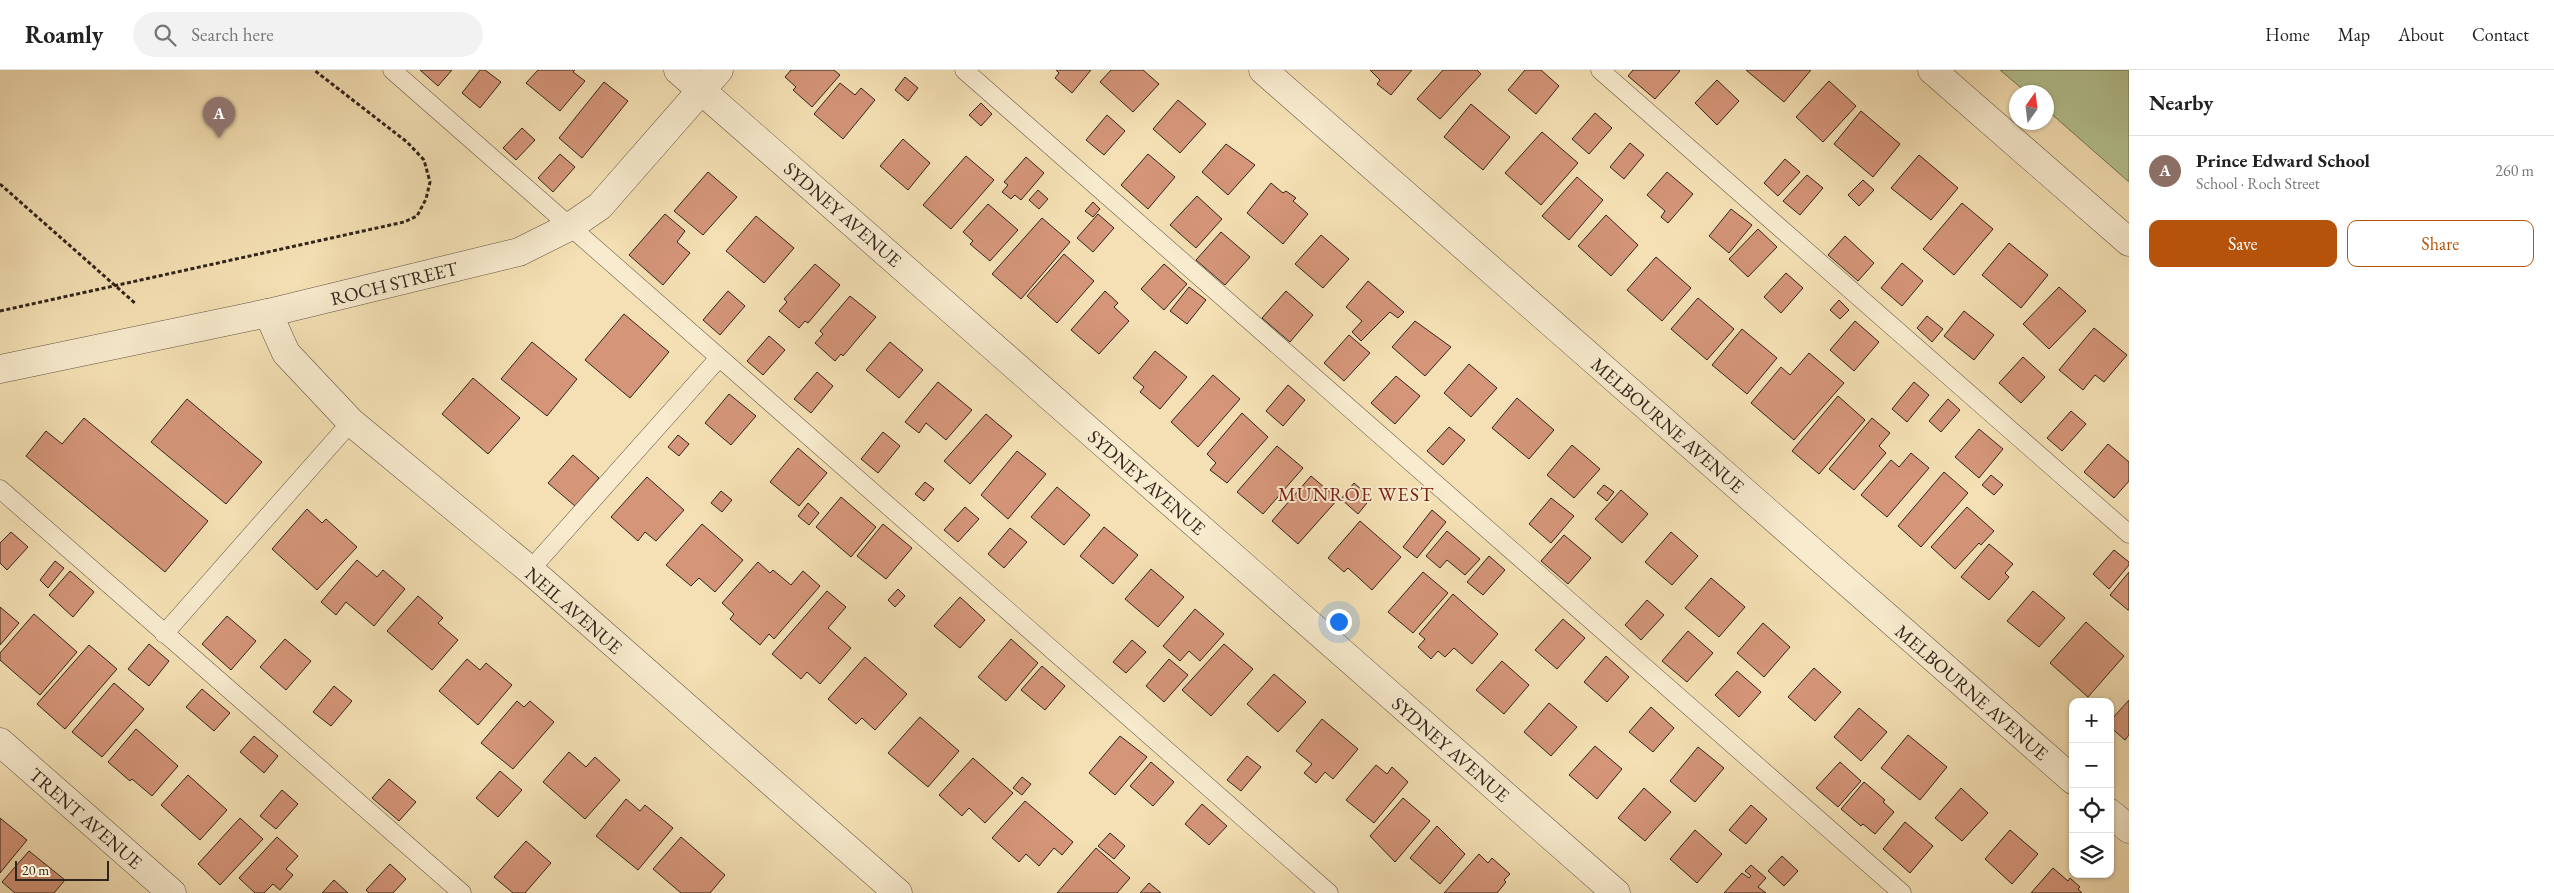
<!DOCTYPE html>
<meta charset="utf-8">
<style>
body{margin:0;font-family:"EB Garamond",serif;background:#f2f2f2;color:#222}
.controls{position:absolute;right:15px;bottom:15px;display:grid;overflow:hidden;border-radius:10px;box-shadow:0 1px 4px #0004}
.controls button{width:45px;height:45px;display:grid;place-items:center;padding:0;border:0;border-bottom:1px solid #e0e0e0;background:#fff;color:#222;font:25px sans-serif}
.compass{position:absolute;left:2009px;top:15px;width:45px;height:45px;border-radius:50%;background:#fff;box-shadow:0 1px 4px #0004;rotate:14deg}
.scale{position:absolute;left:15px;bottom:12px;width:94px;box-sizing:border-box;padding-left:5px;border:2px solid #31241b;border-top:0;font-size:14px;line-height:18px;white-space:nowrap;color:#31241b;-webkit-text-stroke:4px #f8ebce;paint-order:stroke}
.you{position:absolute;left:1338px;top:551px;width:18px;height:18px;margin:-12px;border:4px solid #fff;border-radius:50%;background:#1a73e8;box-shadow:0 0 0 8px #1a73e833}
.badge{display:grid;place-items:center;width:32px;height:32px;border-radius:50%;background:#b45309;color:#fff;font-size:16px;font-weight:700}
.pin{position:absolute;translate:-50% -41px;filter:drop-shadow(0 1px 2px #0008)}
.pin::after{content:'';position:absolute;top:26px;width:18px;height:15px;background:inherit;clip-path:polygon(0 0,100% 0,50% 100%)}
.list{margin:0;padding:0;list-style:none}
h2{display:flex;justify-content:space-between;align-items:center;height:65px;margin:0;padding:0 20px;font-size:21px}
h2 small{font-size:16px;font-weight:400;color:#767676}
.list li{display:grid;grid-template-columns:32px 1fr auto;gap:15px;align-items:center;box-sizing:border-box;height:70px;padding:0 20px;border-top:1px solid #e0e0e0}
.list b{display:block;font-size:19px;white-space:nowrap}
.list p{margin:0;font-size:16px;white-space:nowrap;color:#767676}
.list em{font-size:16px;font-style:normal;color:#767676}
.actions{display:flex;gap:10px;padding:15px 20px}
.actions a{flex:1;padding:11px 0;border:1px solid #b45309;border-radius:10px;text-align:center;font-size:18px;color:#b45309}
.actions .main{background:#b45309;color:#fff}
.icon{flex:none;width:28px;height:28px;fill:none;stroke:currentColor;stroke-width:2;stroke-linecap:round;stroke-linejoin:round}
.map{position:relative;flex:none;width:2129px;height:823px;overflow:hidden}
header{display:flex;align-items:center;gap:30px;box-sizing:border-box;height:70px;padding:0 25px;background:#fff;border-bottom:1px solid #e0e0e0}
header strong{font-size:24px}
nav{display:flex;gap:28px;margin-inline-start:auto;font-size:18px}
.search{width:350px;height:45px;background:#f2f2f2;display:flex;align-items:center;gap:12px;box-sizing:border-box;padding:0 18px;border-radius:28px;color:#767676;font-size:19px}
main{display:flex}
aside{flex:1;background:#fff}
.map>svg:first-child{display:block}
.green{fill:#b5c392;stroke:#737456}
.building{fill:#d49579;stroke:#31241b}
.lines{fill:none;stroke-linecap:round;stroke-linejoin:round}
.lane-casing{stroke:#625341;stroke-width:19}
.street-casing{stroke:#625341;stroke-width:29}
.path{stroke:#31241b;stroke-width:3;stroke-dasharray:4 2.5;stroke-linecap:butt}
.lane{stroke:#f8ebce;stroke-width:18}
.street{stroke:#f8ebce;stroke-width:28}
.labels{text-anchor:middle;stroke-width:4;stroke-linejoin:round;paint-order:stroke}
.street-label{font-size:19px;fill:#31241b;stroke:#f8ebce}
.neighbourhood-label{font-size:20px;letter-spacing:1px;fill:#7a1f14;stroke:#f8ebce}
</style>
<header>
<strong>Roamly</strong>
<div class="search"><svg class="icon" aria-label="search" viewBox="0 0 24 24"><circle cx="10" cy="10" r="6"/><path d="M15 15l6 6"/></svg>Search here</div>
<nav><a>Home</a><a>Map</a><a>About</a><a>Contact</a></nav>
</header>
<main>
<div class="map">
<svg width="2129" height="823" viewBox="0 0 2129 823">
<rect width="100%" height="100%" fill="#f4e0b4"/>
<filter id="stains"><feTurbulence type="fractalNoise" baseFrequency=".004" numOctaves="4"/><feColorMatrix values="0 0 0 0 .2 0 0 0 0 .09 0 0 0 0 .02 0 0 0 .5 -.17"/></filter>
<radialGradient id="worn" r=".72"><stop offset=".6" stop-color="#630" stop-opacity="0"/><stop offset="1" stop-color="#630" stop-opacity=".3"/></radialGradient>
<polygon class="green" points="2000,0 2129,0 2129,112 2047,40 2046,22 2026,22"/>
<g class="building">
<polygon points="420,0 452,0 438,16"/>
<polygon points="480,0 485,0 501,12 480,38 462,23"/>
<polygon points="538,0 575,0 573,2 585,11 560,41 526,13"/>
<polygon points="791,0 834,0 840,5 812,37 793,20 796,17 785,7"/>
<polygon points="1056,0 1091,0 1072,23 1055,8 1059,3"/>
<polygon points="1111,0 1143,0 1159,14 1133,42 1100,12"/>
<polygon points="1370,0 1412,0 1391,25 1377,14 1380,10"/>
<polygon points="1443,0 1477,0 1481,4 1440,49 1417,29"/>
<polygon points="1525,0 1541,0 1559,16 1536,44 1508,20"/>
<polygon points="1633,0 1678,0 1680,1 1655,29 1628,6"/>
<polygon points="1746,0 1811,0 1784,32"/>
<polygon points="905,7 918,18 908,31 895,20"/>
<polygon points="1717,10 1739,31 1717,55 1695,33"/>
<polygon points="1829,11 1856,36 1823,72 1796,47"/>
<polygon points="604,12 628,31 582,88 559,68"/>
<polygon points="840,13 855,25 861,18 875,30 843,69 814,44"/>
<polygon points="1178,30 1206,54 1180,83 1153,59"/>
<polygon points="981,33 992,44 981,56 969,45"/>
<polygon points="1471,34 1510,67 1483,100 1444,67"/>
<polygon points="1861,41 1900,74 1873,107 1834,74"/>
<polygon points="1595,43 1612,58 1589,84 1572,69"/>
<polygon points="1107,45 1125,61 1104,85 1086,70"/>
<polygon points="522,58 535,70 516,90 503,78"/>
<polygon points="1542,62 1578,93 1541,135 1505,103"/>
<polygon points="903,69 930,93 908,120 880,96"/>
<polygon points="1630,73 1644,85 1624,109 1610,97"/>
<polygon points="1226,74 1255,95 1228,125 1202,102"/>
<polygon points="560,84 575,97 553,122 538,108"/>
<polygon points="1148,84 1175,107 1148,139 1121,115"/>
<polygon points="1919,85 1958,118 1931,150 1891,118"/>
<polygon points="966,86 994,110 951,159 923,135"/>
<polygon points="1026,87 1044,103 1021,130 1015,125 1011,129 1002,122 1008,115 1004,112"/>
<polygon points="1785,89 1800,102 1778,126 1764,113"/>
<polygon points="708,102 737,127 703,165 674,141"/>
<polygon points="1667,102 1693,124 1668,153 1661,147 1665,141 1647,125"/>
<polygon points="1807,105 1823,118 1800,145 1783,131"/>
<polygon points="1577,107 1603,130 1569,170 1542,146"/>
<polygon points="1863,110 1874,120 1859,136 1848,125"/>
<polygon points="1271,113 1283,123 1286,121 1296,128 1293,131 1308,144 1283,174 1247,143"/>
<polygon points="1038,120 1048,129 1039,139 1029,130"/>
<polygon points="1197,126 1222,149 1196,178 1170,155"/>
<polygon points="1093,132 1100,139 1093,147 1085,141"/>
<polygon points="1962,133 1993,159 1954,205 1923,179"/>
<polygon points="988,134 1018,160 990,191 970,174 973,171 963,162"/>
<polygon points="1731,139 1752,155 1729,183 1709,166"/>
<polygon points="665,144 685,161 677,172 690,183 663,215 629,185"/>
<polygon points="1098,144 1114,158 1093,182 1077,168"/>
<polygon points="1606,145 1638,175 1611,206 1578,176"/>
<polygon points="756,146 794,178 764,213 726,181"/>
<polygon points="1042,148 1070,172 1021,229 992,204"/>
<polygon points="1758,159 1777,177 1748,207 1729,189"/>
<polygon points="1221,162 1250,187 1225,215 1196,190"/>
<polygon points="1321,165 1349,189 1323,218 1295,194"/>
<polygon points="1845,166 1874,193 1858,211 1828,185"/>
<polygon points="2009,173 2048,205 2021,238 1982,205"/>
<polygon points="1064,184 1094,211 1057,253 1027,226"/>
<polygon points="1656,187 1691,218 1662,251 1627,220"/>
<polygon points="1902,193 1923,211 1902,236 1881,218"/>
<polygon points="815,194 840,215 808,253 805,251 799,258 779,241 787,232 784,229"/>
<polygon points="1164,194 1187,214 1164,240 1141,219"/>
<polygon points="1786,203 1803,218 1781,243 1764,227"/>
<polygon points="1368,211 1404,242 1398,248 1390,242 1361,271 1352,262 1362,251 1346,237"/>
<polygon points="1189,217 1206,230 1187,254 1170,241"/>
<polygon points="2059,217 2086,241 2049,279 2023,254"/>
<polygon points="728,221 745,236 720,265 703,250"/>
<polygon points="1105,221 1118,233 1114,237 1129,251 1099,284 1071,260"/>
<polygon points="1286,221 1313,245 1290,272 1262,248"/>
<polygon points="850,226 876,247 843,286 841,284 835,291 815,273 823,264 820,261"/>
<polygon points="1698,228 1734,259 1707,290 1671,259"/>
<polygon points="1839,230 1849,240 1840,249 1830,240"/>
<polygon points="1964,241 1994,265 1974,290 1944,266"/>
<polygon points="624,244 669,282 630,328 585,290"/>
<polygon points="1927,246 1943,259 1932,272 1917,258"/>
<polygon points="1415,251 1451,277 1425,306 1392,277"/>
<polygon points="1855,251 1879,272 1854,301 1830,280"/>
<polygon points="2094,258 2127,285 2104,312 2095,305 2083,320 2059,300"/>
<polygon points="1742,259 1777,288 1747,324 1712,295"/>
<polygon points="1349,265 1370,283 1344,311 1324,293"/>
<polygon points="769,266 785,280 763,305 747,291"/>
<polygon points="532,272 577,309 547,346 501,309"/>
<polygon points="890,272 923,300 899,328 866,300"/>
<polygon points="1155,281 1187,307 1160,339 1140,322 1144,317 1133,308"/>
<polygon points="1809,283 1844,313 1794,370 1751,333 1781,297 1790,305"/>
<polygon points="2023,287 2045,307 2021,333 1999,313"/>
<polygon points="1469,294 1497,318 1471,347 1444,323"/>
<polygon points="817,302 833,316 811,343 794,329"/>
<polygon points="1213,305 1240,329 1198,377 1171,352"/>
<polygon points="1396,306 1420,326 1395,354 1371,333"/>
<polygon points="473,308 520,348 488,384 442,344"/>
<polygon points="938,312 972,340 946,370 926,353 919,363 905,352"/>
<polygon points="1914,312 1929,325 1907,352 1892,339"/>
<polygon points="1288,315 1305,330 1283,356 1266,341"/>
<polygon points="729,324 756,346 731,375 705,353"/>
<polygon points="1838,326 1865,350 1819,404 1792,381"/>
<polygon points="1517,328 1554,360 1529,389 1492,358"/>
<polygon points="187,329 262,392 226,434 151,372"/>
<polygon points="1948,329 1960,340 1941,362 1929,351"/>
<polygon points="2071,341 2086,354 2062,381 2047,368"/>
<polygon points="1242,343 1268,367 1227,413 1210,400 1216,393 1207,384"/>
<polygon points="986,344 1012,366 970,414 944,391"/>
<polygon points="84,348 208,451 165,502 26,386 46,361 62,374"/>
<polygon points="1872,348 1890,363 1879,376 1886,383 1854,420 1829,399"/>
<polygon points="1449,357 1465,370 1443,395 1427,381"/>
<polygon points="1979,359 2003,379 1979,408 1955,387"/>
<polygon points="883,362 900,376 878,403 861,389"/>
<polygon points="678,365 689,374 679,386 668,377"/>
<polygon points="2108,374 2129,392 2129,411 2114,428 2084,402"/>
<polygon points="1572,375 1600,399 1574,428 1547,405"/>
<polygon points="1277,376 1303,398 1263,444 1237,422"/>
<polygon points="798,378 827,403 799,436 770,412"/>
<polygon points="1017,381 1046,404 1008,449 981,425"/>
<polygon points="1911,383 1929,398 1887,447 1861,425 1891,390 1899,397"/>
<polygon points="573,385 599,408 575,436 548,413"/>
<polygon points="1944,402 1968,423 1921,477 1898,456"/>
<polygon points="1991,405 2003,415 1994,425 1982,415"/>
<polygon points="1311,406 1338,429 1298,474 1272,451"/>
<polygon points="647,407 684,440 656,471 645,462 638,471 611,447"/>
<polygon points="925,412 934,419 924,431 915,424"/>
<polygon points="1354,413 1371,428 1358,444 1341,429"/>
<polygon points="1604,415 1614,422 1607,431 1597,423"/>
<polygon points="1057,417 1090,445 1064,475 1031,447"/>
<polygon points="1621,420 1648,444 1622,473 1595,449"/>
<polygon points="721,421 732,430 722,442 711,433"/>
<polygon points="841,427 876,457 851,487 816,457"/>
<polygon points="1551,428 1574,446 1551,473 1529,454"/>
<polygon points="808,433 819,443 809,455 798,446"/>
<polygon points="965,437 979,449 958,472 944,460"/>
<polygon points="1967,437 1994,461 1981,475 1979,473 1955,499 1931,477"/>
<polygon points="307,439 322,453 326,449 357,477 317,520 272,479"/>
<polygon points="1432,440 1446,452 1417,488 1403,477"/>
<polygon points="1360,451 1401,487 1372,520 1348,498 1344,502 1328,488"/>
<polygon points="702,454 743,490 715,522 699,508 691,516 666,495"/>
<polygon points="883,454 912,478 886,509 857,486"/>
<polygon points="1104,457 1138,485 1113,514 1080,486"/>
<polygon points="1010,458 1027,472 1004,498 988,484"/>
<polygon points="1447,461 1480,489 1465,505 1447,490 1440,498 1426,486"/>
<polygon points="11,462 28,477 7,500 0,493 0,473"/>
<polygon points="1671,462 1698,486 1672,515 1645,492"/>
<polygon points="1564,465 1591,488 1568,514 1541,491"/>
<polygon points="1989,474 2013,494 2005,503 2009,507 1989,530 1961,507"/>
<polygon points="2114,480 2129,492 2129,495 2109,519 2093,504"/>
<polygon points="1489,486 1505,500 1483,525 1467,512"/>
<polygon points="357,490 377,507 383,500 405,519 374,556 346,532 336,545 321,532"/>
<polygon points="55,491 64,498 48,518 40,510"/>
<polygon points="758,492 770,503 773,500 791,515 803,501 820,516 774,569 769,564 760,575 730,549 734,544 722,533"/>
<polygon points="1151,499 1184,527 1158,557 1125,529"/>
<polygon points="70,501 94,522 73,547 49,525"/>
<polygon points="1423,502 1448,523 1413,563 1388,542"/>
<polygon points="2129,502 2129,540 2128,540 2110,525"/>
<polygon points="1711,508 1745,537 1719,567 1685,538"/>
<polygon points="898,519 905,526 895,537 888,530"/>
<polygon points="827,521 846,537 828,558 851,578 820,614 807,602 801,609 772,584"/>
<polygon points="2033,521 2065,548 2039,577 2007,551"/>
<polygon points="1453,524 1498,564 1472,594 1454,578 1445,587 1438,581 1431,589 1418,577 1425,569 1419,564"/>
<polygon points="418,526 443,548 438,553 458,570 432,600 387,561"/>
<polygon points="960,527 985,550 960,578 934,556"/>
<polygon points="1647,530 1664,545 1641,570 1625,555"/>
<polygon points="0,537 19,553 0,575"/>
<polygon points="1195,539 1224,564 1200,591 1189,581 1180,591 1163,576"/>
<polygon points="34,544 77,582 40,625 0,590 0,583"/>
<polygon points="227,546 256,571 231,600 202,574"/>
<polygon points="1563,549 1585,568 1557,599 1535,580"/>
<polygon points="2086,552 2124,586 2088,627 2050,593"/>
<polygon points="1763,553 1790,577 1764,607 1737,583"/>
<polygon points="1688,561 1713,583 1687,612 1662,591"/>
<polygon points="285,569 311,591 286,620 260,597"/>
<polygon points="1011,569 1038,593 1006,631 978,607"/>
<polygon points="1132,570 1146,582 1126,603 1113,592"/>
<polygon points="149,574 169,591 149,616 128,599"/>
<polygon points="1224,574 1253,599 1211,646 1182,620"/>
<polygon points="89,575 117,599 65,659 37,634"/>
<polygon points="1606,586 1629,607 1607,632 1584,612"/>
<polygon points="865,587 907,624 875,660 862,648 856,654 828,629"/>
<polygon points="467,589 480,600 486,593 512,615 478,655 439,621"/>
<polygon points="1169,589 1188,605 1164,632 1146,616"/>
<polygon points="1502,591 1529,615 1504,644 1476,620"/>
<polygon points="1042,596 1065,616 1045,640 1021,620"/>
<polygon points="1814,598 1841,622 1815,651 1788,627"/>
<polygon points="1737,601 1761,622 1739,647 1715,625"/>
<polygon points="1274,604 1306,632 1278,662 1247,634"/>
<polygon points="114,613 144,639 102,687 72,662"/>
<polygon points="334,616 352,631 331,656 313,642"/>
<polygon points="202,619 230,643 214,661 186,637"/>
<polygon points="2129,630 2129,665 2125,670 2110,657 2110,651"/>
<polygon points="517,631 524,637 530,631 554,652 513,699 481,673"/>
<polygon points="1549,633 1577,657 1551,686 1524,662"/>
<polygon points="1651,637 1674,658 1653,682 1629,662"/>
<polygon points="1859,638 1887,662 1861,691 1834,667"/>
<polygon points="920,647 959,681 928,717 888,683"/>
<polygon points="1322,649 1358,679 1333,709 1325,702 1316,713 1304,703 1312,694 1296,681"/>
<polygon points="136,659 178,696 152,726 132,709 130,711 108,692"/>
<polygon points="1908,665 1947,697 1920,730 1881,698"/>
<polygon points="254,666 278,686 264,703 240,682"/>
<polygon points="1120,666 1147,687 1115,725 1089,703"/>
<polygon points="1595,676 1622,699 1597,729 1569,705"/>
<polygon points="1698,677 1724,698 1695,732 1670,711"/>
<polygon points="569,682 586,697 595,687 620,710 585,749 543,712"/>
<polygon points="1247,686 1261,697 1241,721 1227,710"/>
<polygon points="973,688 1013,723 985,753 969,738 962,746 939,725"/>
<polygon points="1151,692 1174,712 1153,736 1130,716"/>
<polygon points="1840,692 1861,711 1838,737 1816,718"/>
<polygon points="1376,695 1387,704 1392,697 1408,712 1374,753 1346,730"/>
<polygon points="500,701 522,720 498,747 476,728"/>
<polygon points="188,705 227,740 200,770 161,735"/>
<polygon points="1022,707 1031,714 1022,725 1013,718"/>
<polygon points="389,709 416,732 399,751 372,728"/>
<polygon points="1864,712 1885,730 1883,732 1894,742 1875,764 1863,754 1861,756 1841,739"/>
<polygon points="1644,718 1671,742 1645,771 1618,748"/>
<polygon points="1961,718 1988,743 1962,771 1935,748"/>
<polygon points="282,720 298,734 276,759 260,746"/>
<polygon points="1403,728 1430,751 1395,792 1370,766"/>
<polygon points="626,729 640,741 645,735 673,758 638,800 596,766"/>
<polygon points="1025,731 1073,772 1062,785 1054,778 1039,796 1026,784 1019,792 992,768"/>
<polygon points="1202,734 1227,756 1209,775 1185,754"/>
<polygon points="1751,735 1767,749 1746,774 1729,760"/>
<polygon points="0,748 27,770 0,803"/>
<polygon points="240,748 263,769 220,815 198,794"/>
<polygon points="1905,752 1933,776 1910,803 1883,779"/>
<polygon points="1437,756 1465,784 1440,814 1410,788"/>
<polygon points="1695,760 1722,784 1697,813 1670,789"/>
<polygon points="2010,760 2038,784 2012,814 1985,789"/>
<polygon points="1110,763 1125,776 1114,789 1098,776"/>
<polygon points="277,767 298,786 286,799 293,805 280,820 273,814 264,823 255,823 239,808"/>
<polygon points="681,767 725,805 710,823 681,823 653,799"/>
<polygon points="526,771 551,793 525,823 513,823 494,807"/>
<polygon points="1096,778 1130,808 1117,823 1057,823"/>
<polygon points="29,781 65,810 54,823 15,823 2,812"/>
<polygon points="1479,784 1488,793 1492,788 1510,804 1504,810 1506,812 1497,823 1444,823"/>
<polygon points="1782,786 1798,801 1784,816 1768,801"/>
<polygon points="390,794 406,809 393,823 369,823 366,820"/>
<polygon points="1751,795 1766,808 1758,817 1766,823 1724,823 1742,803 1749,808 1751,806 1745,801"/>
<polygon points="2053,798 2068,811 2070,808 2080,817 2078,819 2082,823 2031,823"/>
<polygon points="334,810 348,823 322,823"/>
<polygon points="1149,813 1161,823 1140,823"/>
</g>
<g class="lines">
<defs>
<g id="lane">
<polyline points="392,0 1329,823"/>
<polyline points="964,0 1902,823"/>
<polyline points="1600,0 2129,464"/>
<polyline points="0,419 462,823"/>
<polyline points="530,500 718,289"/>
<polyline points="164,564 351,352"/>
</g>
<g id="street">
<polyline points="678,0 1616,823"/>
<polyline points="1263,0 2073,710"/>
<polyline points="1932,0 2129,172"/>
<polyline points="268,243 286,283 351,352 530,500 898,823"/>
<polyline points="0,299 268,243 519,182 571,156 600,136 719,0"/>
<polyline points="0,672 172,823"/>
<polyline points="2110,743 2129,759"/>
</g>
</defs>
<use href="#lane" class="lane-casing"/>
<use href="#street" class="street-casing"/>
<g class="path">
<polyline points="0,114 136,234"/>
<polyline points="0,241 404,152 417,146 426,129 430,112 424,90 407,72 314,0"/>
</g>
<use href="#lane" class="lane"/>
<use href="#street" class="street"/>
</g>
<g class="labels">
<g class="street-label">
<text transform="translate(843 144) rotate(41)" y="7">SYDNEY AVENUE</text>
<text transform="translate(394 213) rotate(-14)" y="7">ROCH STREET</text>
<text transform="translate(1668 355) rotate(41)" y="7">MELBOURNE AVENUE</text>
<text transform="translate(1147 412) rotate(41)" y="7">SYDNEY AVENUE</text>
<text transform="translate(574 540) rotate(41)" y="7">NEIL AVENUE</text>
<text transform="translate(1972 622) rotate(41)" y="7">MELBOURNE AVENUE</text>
<text transform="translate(1451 679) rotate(41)" y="7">SYDNEY AVENUE</text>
<text transform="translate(86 748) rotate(41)" y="7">TRENT AVENUE</text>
</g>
<g class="neighbourhood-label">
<text x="1356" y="431">MUNROE WEST</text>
</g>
</g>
<rect width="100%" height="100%" filter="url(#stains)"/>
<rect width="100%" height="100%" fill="url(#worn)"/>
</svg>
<div class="controls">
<button>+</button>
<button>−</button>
<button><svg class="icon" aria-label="locate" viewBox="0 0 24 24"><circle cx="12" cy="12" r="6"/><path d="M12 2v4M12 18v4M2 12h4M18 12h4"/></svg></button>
<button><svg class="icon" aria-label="layers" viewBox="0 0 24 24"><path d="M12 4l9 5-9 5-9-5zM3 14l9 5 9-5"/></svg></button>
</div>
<svg class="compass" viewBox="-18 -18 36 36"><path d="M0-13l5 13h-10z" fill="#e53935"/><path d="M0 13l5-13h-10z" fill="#767676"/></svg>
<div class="scale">20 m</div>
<div class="you"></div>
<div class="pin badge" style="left:219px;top:68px;background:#8d6e63">A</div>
</div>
<aside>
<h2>Nearby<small></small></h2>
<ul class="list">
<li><span class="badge" style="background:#8d6e63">A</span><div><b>Prince Edward School</b><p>School · Roch Street</p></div><em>260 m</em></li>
</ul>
<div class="actions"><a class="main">Save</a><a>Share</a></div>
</aside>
</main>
